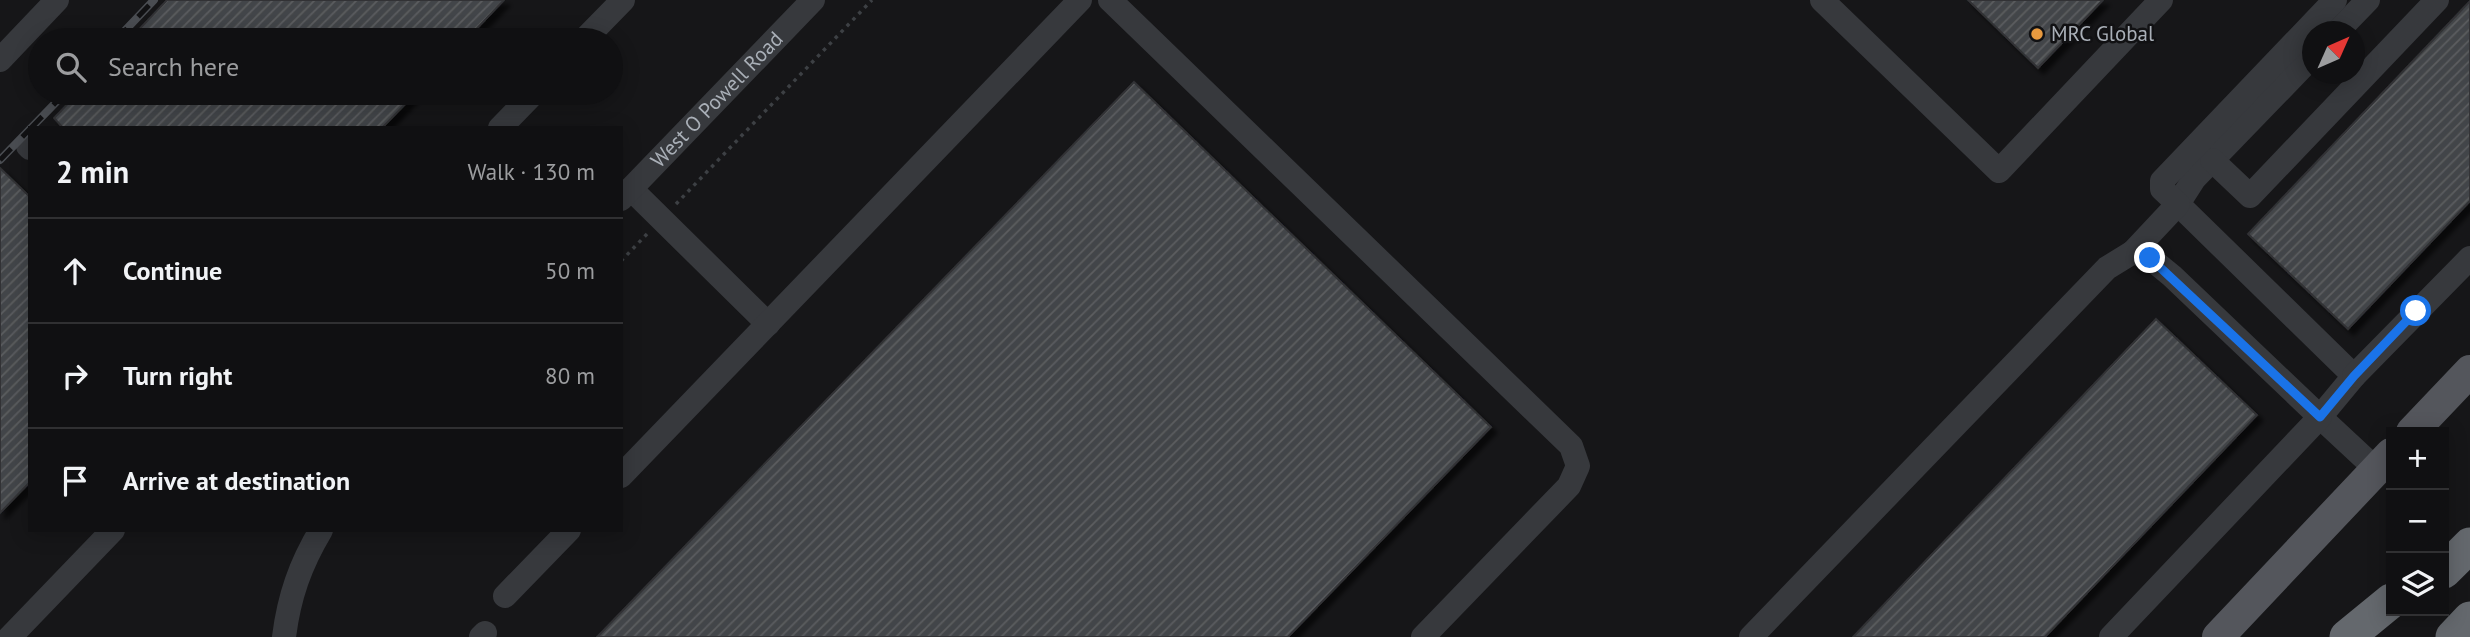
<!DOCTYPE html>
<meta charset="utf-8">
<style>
body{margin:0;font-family:"PT Sans",sans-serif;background:#1e1e20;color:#f1f3f6}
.controls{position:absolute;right:21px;bottom:21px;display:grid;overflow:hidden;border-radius:0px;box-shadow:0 4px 18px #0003}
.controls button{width:63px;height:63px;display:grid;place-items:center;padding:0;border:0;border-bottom:2px solid #303032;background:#101012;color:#f1f3f6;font:35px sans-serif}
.compass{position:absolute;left:2302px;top:21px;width:63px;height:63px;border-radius:50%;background:#101012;box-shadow:0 4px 18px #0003;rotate:45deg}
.stop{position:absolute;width:21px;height:21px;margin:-16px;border:5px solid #1a73e8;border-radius:50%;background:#fff}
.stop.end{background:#1a73e8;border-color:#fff;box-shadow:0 2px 7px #0008}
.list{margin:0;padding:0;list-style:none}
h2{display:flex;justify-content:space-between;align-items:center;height:91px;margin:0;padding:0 28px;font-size:30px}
h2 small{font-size:23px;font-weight:400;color:#9c9d9f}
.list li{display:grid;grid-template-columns:46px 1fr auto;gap:21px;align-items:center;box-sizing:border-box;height:105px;padding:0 28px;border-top:2px solid #303032}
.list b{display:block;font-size:26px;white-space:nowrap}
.list em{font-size:23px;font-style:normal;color:#9c9d9f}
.icon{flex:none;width:38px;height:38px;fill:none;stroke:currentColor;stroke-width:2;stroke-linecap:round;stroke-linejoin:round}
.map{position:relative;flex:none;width:2470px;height:637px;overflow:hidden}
.search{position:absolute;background:#101012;box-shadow:0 4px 18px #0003;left:28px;top:28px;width:595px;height:77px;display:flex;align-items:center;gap:18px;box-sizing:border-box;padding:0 24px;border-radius:38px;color:#9c9d9f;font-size:26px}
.panel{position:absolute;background:#101012;box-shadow:0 4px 18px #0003;left:28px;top:126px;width:595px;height:406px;border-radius:0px}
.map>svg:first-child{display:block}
.building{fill:url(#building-hatch);stroke:#303134;stroke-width:2;filter:url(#shadow)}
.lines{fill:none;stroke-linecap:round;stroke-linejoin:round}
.path{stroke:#3d4044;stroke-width:3.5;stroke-dasharray:3.5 5;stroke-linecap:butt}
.minor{stroke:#37393d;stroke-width:24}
.major{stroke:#54565c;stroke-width:32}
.highway{stroke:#64686d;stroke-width:35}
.rail-casing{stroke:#4a4d52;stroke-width:8}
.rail{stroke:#111113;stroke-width:5;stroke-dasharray:16;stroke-linecap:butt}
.route{stroke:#1a73e8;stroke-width:9}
.poi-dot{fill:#e7993f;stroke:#111113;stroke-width:2.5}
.labels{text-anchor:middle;stroke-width:5;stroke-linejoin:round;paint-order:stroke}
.poi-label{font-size:21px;fill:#a9afb7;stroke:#111113;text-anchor:start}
.street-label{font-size:21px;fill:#a9afb7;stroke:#111113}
</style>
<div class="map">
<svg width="2470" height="637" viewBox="0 0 2470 637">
<defs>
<pattern id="building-hatch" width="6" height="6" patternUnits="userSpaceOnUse" patternTransform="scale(1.75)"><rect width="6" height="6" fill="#434548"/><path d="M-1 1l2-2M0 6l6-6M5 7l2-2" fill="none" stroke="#5b5d60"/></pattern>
<filter id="shadow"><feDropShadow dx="5.5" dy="5.5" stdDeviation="2" flood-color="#0009"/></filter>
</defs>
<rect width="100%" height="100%" fill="#161618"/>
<g class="building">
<polygon points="167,0 504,0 466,40 129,40"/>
<polygon points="1968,0 2103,0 2038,68"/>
<polygon points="2470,1 2470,201 2348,329 2248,234"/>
<polygon points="1134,82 1491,427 1288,637 597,637"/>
<polygon points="78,93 416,93 382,128 63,128 54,118"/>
<polygon points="0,168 30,197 30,482 0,513"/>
<polygon points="2156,319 2257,415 2045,637 1853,637"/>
</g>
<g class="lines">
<g class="path">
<polyline points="676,204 872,0"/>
<polyline points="621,261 647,234"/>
</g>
<g class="minor">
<polyline points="1110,0 1571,446 1578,466 1569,486 1423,637"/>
<polyline points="1822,0 1999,171 2161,0"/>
<polyline points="2337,32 2368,0"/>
<polyline points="584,40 623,0"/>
<polyline points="2312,57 2194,179 2178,204 2354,376 2320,417 2377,470"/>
<polyline points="0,60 57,0"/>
<polyline points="500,128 534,93"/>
<polyline points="28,146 30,148"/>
<polyline points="2212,160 2250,196 2437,0"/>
<polyline points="631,189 768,324"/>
<path id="s1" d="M 621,199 L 813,0"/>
<polyline points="2133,252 2178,204 2162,189 2162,181 2335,0"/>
<polyline points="2354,376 2470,258"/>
<polyline points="621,476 1080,0"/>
<polyline points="505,596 569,530"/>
<polyline points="10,637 113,530"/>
<path d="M 284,637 C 289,597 300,565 321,530"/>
<polyline points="481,637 485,633"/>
<polyline points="1751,637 2107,268 2133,252 2150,258 2172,276 2320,417 2111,637"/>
</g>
<g class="major">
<polyline points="2412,432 2470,371"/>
<polyline points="2218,637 2391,454"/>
</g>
<g class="highway">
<polyline points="2444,571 2470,545"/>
<polyline points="2347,637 2391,601"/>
<polyline points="2453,637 2470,619"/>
</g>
<defs>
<g id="rail">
<polyline points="116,40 154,0"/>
<polyline points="31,128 65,93"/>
<polyline points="0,160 30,129"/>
</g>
</defs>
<use href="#rail" class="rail-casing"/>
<use href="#rail" class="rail"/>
</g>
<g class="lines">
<polyline class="route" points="2150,258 2320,417 2354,376 2416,311"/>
</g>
<circle class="poi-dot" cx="2037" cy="34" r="7"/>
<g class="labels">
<g class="poi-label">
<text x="2051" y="41">MRC Global</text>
</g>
<g class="street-label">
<text dy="7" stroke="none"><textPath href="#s1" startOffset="138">West O Powell Road</textPath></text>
</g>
</g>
</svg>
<div class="controls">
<button>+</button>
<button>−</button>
<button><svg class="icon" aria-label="layers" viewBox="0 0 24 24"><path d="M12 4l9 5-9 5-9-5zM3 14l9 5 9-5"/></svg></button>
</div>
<svg class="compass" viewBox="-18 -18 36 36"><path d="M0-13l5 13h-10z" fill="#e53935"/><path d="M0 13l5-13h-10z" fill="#9c9d9f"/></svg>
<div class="stop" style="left:2416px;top:311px"></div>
<div class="stop end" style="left:2150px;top:258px"></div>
<div class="search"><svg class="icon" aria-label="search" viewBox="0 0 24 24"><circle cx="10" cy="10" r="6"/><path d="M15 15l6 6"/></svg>Search here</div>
<section class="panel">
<h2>2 min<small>Walk · 130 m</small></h2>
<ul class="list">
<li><svg class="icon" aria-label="ahead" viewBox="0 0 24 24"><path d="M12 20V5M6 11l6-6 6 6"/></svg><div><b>Continue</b></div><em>50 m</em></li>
<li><svg class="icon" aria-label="right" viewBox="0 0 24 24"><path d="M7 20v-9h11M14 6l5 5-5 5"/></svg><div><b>Turn right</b></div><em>80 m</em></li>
<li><svg class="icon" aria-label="arrive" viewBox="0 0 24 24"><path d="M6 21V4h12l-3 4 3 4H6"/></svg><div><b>Arrive at destination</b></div></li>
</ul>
</section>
</div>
